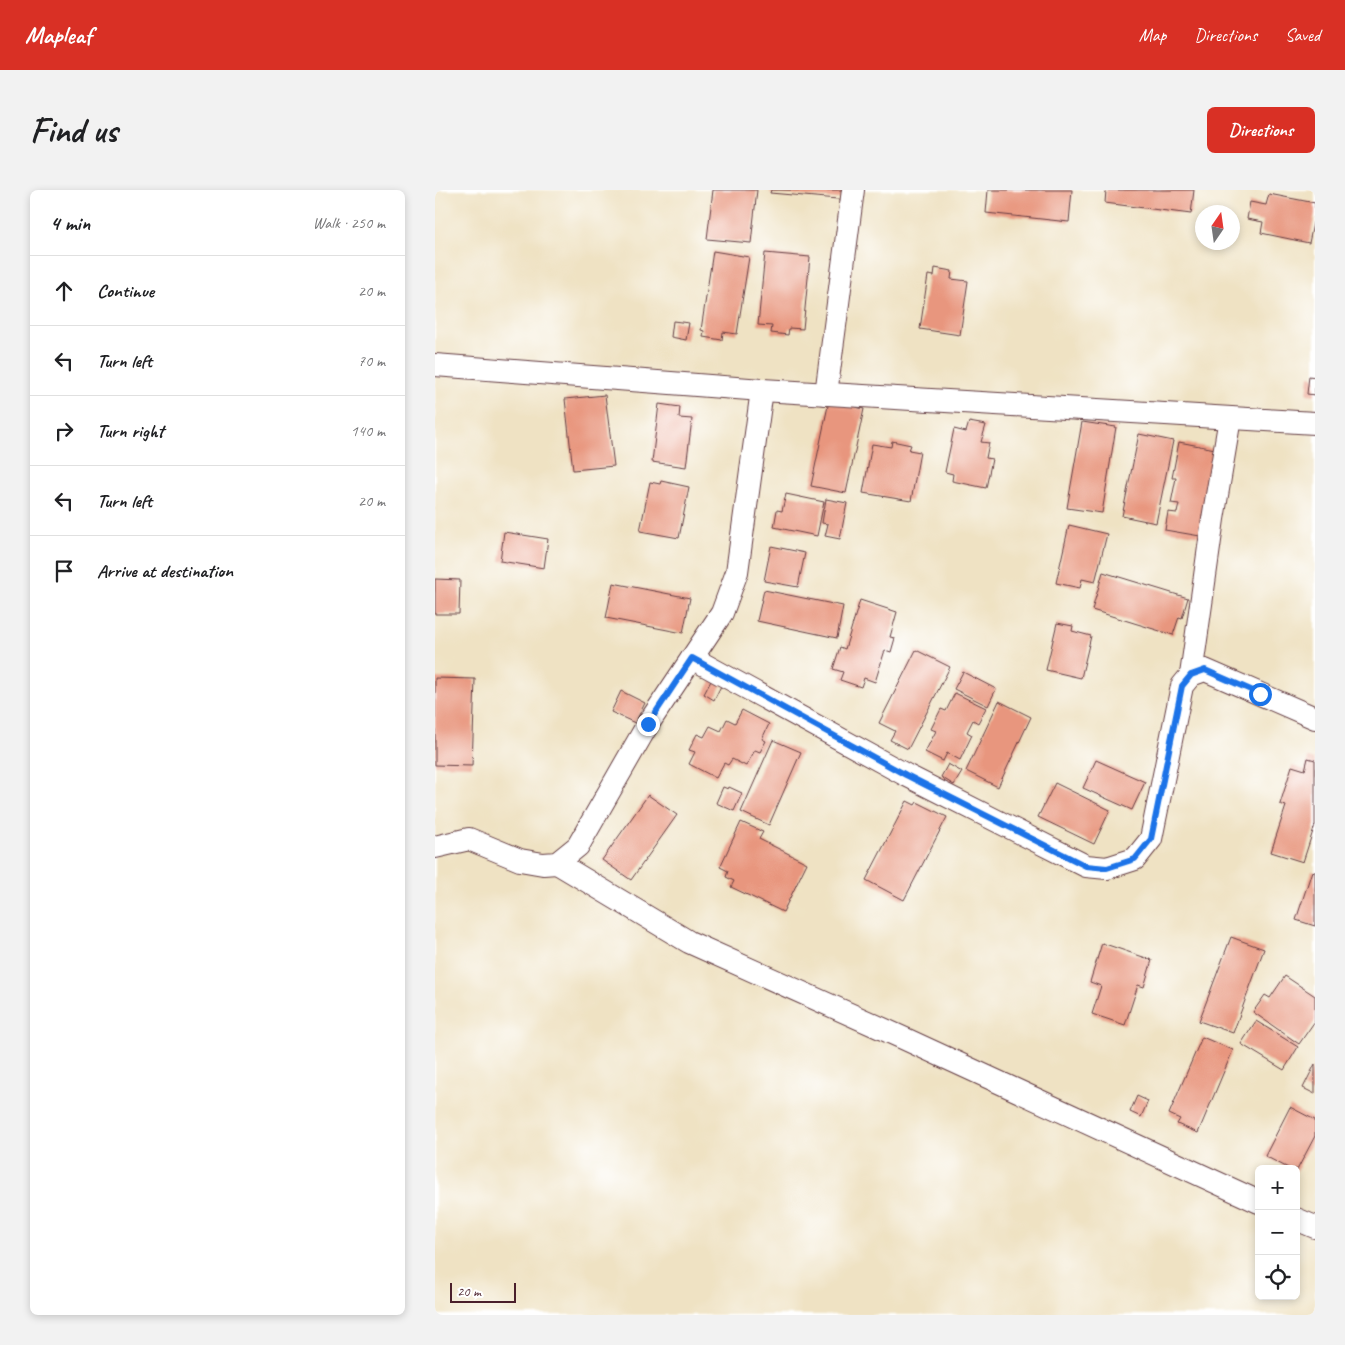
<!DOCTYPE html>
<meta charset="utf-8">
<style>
body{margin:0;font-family:Caveat,sans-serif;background:#f2f2f2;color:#202124}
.controls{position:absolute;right:15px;bottom:15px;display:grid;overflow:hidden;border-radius:8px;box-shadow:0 2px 8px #0003}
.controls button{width:45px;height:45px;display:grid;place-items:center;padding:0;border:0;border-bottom:1px solid #e0e0e0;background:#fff;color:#202124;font:25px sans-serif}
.compass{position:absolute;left:760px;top:15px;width:45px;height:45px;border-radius:50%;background:#fff;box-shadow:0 2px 8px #0003;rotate:13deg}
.scale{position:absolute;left:15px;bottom:12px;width:66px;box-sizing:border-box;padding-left:5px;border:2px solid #4a1f2b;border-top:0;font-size:14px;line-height:18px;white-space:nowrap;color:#4a1f2b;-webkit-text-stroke:4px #fff;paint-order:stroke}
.stop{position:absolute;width:15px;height:15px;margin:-11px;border:4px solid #1a73e8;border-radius:50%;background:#fff}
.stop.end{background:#1a73e8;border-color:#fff;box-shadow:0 1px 5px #0008}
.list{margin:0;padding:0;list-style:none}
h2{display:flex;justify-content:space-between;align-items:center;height:65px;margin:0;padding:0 20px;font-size:21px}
h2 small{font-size:16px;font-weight:400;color:#757577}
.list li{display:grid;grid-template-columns:32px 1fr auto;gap:15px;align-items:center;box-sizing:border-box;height:70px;padding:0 20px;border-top:1px solid #e0e0e0}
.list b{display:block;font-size:19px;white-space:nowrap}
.list em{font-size:16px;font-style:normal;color:#757577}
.icon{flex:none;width:28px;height:28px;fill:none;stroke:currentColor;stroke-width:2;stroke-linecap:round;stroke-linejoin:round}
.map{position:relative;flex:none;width:880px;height:1125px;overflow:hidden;border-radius:8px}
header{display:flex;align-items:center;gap:30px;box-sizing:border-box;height:70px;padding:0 25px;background:#d93025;color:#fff}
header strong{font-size:24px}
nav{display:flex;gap:28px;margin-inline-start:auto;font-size:18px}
.intro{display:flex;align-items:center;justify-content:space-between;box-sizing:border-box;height:120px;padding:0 30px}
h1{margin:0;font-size:35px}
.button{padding:12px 22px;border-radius:8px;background:#d93025;color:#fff;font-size:18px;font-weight:700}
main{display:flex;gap:30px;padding:0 30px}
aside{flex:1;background:#fff;border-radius:8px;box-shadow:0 2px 8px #0003}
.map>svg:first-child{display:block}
.building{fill:#e8967e}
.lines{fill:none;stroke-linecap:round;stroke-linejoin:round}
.minor-casing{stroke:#633c42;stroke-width:24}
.minor{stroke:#fff;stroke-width:22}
.route{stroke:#1a73e8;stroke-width:6}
</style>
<header>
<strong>Mapleaf</strong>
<nav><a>Map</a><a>Directions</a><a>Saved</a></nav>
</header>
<div class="intro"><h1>Find us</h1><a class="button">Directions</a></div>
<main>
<aside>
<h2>4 min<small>Walk · 250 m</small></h2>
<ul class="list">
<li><svg class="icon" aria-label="ahead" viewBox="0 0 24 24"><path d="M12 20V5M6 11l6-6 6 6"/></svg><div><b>Continue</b></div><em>20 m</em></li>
<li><svg class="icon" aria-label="left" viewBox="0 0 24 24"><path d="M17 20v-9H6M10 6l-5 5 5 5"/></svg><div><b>Turn left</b></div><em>70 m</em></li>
<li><svg class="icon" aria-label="right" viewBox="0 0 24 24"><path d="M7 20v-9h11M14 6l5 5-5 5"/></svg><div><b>Turn right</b></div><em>140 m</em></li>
<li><svg class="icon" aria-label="left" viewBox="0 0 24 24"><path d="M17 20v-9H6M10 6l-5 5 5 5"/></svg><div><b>Turn left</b></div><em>20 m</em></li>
<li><svg class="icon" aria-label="arrive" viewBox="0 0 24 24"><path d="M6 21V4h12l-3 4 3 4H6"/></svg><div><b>Arrive at destination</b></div></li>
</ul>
</aside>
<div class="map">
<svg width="880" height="1125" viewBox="0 0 880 1125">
<rect width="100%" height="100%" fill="#fff"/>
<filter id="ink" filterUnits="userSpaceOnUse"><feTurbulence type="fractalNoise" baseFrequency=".02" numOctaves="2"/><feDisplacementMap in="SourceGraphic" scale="10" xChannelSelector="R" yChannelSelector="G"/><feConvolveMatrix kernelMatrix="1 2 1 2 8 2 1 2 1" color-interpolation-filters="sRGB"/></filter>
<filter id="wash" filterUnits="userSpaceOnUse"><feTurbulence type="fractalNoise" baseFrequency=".0096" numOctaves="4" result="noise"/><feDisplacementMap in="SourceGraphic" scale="20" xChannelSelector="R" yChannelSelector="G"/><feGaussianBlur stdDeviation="1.12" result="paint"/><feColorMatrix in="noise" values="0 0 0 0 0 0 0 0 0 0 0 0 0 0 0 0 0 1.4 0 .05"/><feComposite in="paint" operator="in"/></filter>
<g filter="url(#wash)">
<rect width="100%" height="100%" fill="#efe2c3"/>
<g id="blocks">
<g class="building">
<polygon points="278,0 322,0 316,53 272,49"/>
<polygon points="336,0 414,0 414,10 335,3"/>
<polygon points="553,0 637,0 634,32 551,23"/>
<polygon points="671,0 759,0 756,24 670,13"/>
<polygon points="834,4 880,13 880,24 874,53 826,43 828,32 812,29 815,12 831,15"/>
<polygon points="278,61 314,67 302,144 288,142 287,150 268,147 269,141 266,140"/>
<polygon points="330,63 375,67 368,139 354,138 353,145 336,143 337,136 323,135"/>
<polygon points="500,78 517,81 516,89 533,91 525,145 485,139 493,85 499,86"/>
<polygon points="238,131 254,133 251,150 236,147"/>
<polygon points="874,186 880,187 880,205 872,204"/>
<polygon points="170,205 179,276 138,280 130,209"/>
<polygon points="394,211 429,219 411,303 376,296"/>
<polygon points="224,214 245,217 244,228 257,229 251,277 217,272"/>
<polygon points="534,232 551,235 546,252 554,253 551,268 557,269 551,298 517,291 518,284 510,282 519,239 531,242"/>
<polygon points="647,232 681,237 667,323 632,318"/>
<polygon points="704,244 738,251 721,333 687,326"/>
<polygon points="457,251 476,255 474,260 485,262 476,311 428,303 437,254 456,257"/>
<polygon points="744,252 780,259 765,346 730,340 733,322 742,323 744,314 736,313 741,288 737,288"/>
<polygon points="226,291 254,297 244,348 205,341 215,292 225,294"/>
<polygon points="351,304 389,312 382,346 339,337 342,320 347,321"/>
<polygon points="391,309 412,313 405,349 390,346 393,334 387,333"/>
<polygon points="634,335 672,344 660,392 647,389 645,398 621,393"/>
<polygon points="69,342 113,349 109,378 65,371"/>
<polygon points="336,356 370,363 363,397 329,391"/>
<polygon points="668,382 753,408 747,428 744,427 738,445 657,420"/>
<polygon points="0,389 25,390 24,424 0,424"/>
<polygon points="178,393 255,408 248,443 171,428"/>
<polygon points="329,400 408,416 402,448 322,431"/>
<polygon points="425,410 462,422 455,447 460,448 456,462 450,460 440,492 429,488 426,497 405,490 408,482 398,479 405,457 410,459"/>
<polygon points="622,433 638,436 637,441 656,446 646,488 611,480"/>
<polygon points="481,460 515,477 473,559 455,550 460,541 444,533"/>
<polygon points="528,482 561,499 553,516 519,499"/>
<polygon points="0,488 40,489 37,576 0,575"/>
<polygon points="277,489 287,494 279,510 269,504"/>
<polygon points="186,501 210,513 200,533 176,522"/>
<polygon points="520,503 551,518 543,533 538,530 532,542 537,545 525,570 512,563 508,571 490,562 501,541 496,539 506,519 511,521"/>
<polygon points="564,511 596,527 563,597 531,581"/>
<polygon points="307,520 334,534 327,549 331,551 325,562 320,560 311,576 297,569 293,575 289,573 281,588 254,574 260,562 254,560 262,544 269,547 275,536 286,541 292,529 300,533"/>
<polygon points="338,550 366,562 334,635 306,622"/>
<polygon points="873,568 880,570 880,635 868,672 836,662 851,616 845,614 857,576 870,580"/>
<polygon points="661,570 710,592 697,620 648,598"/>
<polygon points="513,574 527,582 519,595 506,587"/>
<polygon points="620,593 675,620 659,654 603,627"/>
<polygon points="288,597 293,599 294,597 307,603 299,621 281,613"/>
<polygon points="213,605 242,625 196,690 167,670"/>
<polygon points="472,611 480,615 482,612 512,627 469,710 431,690"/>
<polygon points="306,632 328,642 324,649 372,673 348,722 296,697 299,691 291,687 293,681 285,677"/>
<polygon points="877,681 880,682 880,736 861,730"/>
<polygon points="796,747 829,759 798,843 764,831"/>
<polygon points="667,753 717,770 709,797 703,795 690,835 657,824 666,796 655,792"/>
<polygon points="850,786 880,806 880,831 864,854 818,822 830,805 835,808"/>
<polygon points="821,831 863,857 849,880 806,854"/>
<polygon points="767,847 798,860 763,943 742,934 745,929 734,924"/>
<polygon points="880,874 880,904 868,898"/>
<polygon points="702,906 713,911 706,927 695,922"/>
<polygon points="855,917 880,930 880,946 861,982 861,979 855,979 830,966"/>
</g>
</g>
</g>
<g filter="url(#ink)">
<use href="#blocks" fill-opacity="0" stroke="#633c42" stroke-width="1"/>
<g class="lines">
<defs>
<g id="minor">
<polyline points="0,175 327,200 880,233"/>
<polyline points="391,204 418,0"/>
<polyline points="257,468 471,585 651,676 672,678 700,669 716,649 747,496 756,485 770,480 880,528"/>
<polyline points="756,485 778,329 795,228"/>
<polyline points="0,657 34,649 85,670 108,674 122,673 143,656 213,534 287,423 302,382 327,200"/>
<polyline points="122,673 254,752 468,848 824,1012"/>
<polyline points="861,1029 880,1037"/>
</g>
</defs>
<use href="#minor" class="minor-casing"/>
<use href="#minor" class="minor"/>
</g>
</g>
<g class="lines" filter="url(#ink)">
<polyline class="route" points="213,534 257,468 471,585 651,676 672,678 700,669 716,649 747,496 756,485 770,480 825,504"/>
</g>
</svg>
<div class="controls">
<button>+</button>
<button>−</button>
<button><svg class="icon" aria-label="locate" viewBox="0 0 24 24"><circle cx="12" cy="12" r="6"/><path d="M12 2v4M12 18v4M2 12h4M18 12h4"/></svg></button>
</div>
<svg class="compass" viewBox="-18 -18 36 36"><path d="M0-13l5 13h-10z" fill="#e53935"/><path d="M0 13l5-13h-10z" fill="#757577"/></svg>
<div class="scale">20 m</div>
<div class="stop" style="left:825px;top:504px"></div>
<div class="stop end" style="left:213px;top:534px"></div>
</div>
</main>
